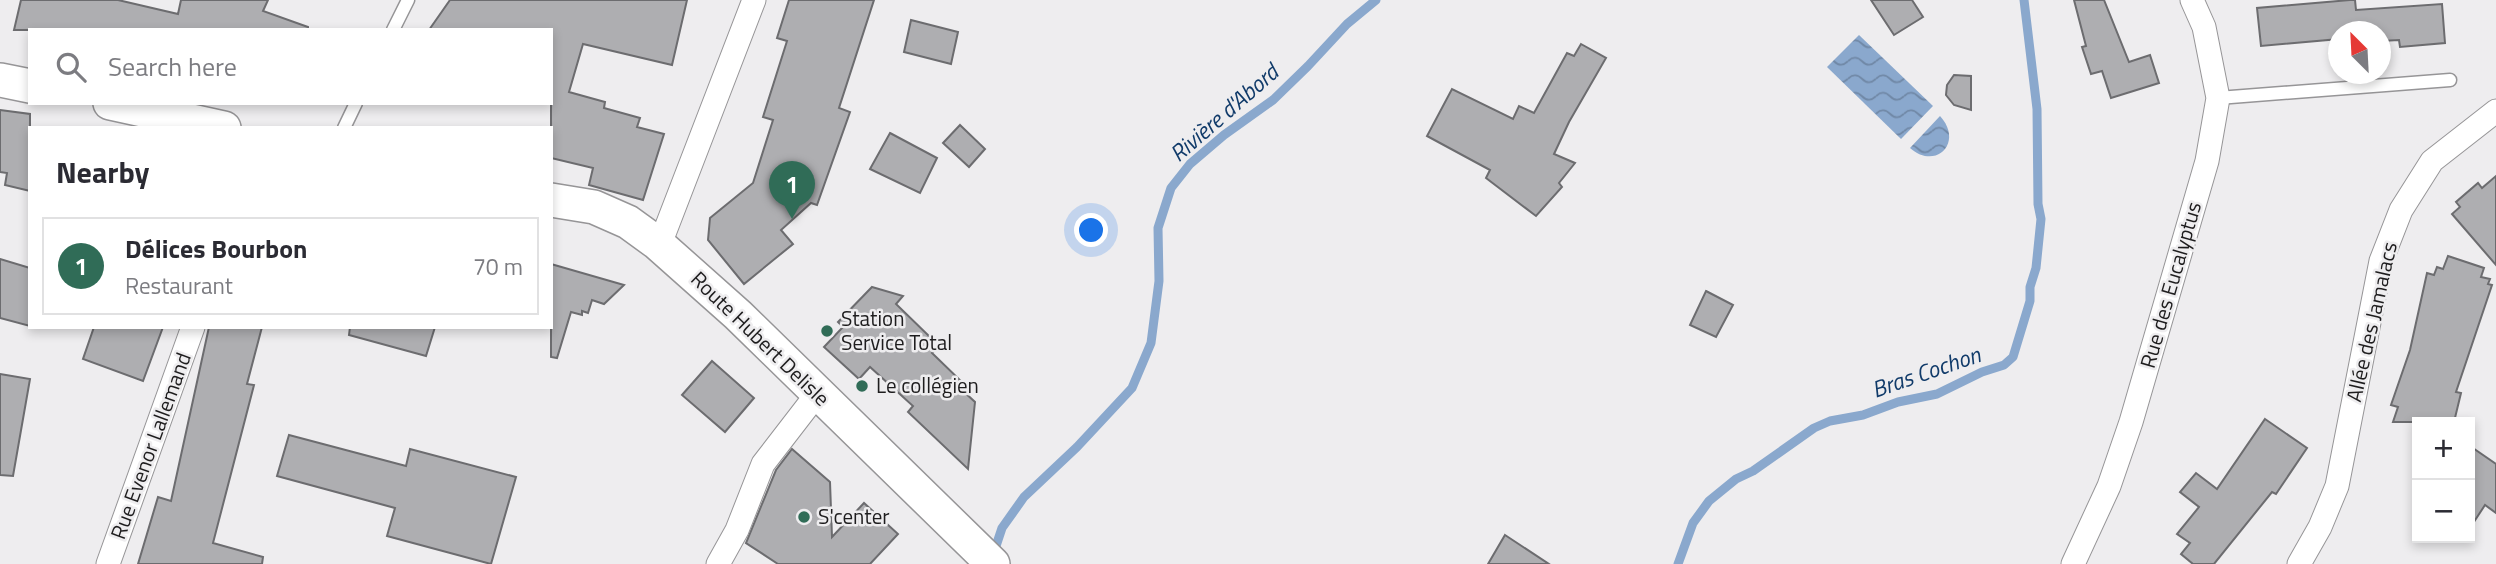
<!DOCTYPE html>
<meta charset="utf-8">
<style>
body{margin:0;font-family:"Titillium Web",sans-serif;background:#f2f2f3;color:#2b2b33}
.controls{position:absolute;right:21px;bottom:21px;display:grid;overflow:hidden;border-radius:0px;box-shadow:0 4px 10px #0003}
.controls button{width:63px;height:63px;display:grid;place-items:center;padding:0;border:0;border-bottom:2px solid #e1e1e2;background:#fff;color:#2b2b33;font:35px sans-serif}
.compass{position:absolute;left:2328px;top:21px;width:63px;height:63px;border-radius:50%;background:#fff;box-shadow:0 4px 10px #0003;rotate:336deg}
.you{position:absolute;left:1092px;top:231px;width:24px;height:24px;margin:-18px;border:5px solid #fff;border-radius:50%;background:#1a73e8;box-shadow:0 0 0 10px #1a73e833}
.badge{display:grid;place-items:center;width:46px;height:46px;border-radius:50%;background:#306c57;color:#fff;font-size:23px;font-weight:700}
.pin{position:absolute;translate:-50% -58px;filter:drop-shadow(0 2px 4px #0008)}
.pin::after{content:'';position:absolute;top:37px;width:24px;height:21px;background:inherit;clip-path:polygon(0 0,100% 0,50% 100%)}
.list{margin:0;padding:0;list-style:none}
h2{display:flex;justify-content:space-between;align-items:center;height:91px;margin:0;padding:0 28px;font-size:30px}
h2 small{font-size:23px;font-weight:400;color:#7c7c81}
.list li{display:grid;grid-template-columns:46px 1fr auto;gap:21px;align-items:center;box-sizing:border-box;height:98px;margin:0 14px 14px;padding:0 14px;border:2px solid #e1e1e2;border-radius:0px}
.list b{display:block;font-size:26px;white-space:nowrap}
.list p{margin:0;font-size:23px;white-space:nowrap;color:#7c7c81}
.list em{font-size:23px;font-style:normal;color:#7c7c81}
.icon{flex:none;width:38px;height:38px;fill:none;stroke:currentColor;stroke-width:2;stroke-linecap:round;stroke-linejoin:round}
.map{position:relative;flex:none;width:2496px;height:564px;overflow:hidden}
.search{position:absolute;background:#fff;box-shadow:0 4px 10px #0003;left:28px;top:28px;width:525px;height:77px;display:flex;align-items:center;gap:18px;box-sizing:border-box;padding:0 24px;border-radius:0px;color:#7c7c81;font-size:26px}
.panel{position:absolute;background:#fff;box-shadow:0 4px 10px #0003;left:28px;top:126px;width:525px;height:203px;border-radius:0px}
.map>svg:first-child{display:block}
.water{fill:url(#water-waves)}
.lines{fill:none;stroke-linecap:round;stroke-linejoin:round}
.stream{stroke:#8aa8cd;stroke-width:9}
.building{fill:#aeaeb1;stroke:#6c6c6f;stroke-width:2}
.service-casing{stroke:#969597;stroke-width:15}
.minor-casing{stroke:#969597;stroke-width:25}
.secondary-casing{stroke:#969597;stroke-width:36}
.service{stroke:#fff;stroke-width:12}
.minor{stroke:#fff;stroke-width:23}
.secondary{stroke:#fff;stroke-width:33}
.poi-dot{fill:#306c57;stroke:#eeedef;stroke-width:2.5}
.labels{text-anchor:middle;stroke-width:5;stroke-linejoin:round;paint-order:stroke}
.street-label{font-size:21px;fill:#1e1d1e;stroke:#eeedef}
.poi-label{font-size:21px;fill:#1e1d1e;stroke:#eeedef;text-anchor:start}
.water-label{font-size:23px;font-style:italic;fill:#113b6a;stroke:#eeedef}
</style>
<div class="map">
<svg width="2496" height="564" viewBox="0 0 2496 564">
<defs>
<pattern id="water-waves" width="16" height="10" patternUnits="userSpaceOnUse" patternTransform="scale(1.75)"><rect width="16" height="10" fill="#8aa8cd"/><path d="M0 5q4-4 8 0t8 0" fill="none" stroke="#7088a6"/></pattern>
</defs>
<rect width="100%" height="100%" fill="#eeedef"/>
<g class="water">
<polygon points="1859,35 1933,106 1901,139 1827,67"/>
<path d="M 1940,116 C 1964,142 1936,171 1910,148 Z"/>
</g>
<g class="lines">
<g class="stream">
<polyline points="993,555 1002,528 1024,497 1077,447 1132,388 1151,343 1159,281 1158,228 1171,188 1190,164 1224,135 1273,100 1308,66 1347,24 1376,0"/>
<polyline points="1678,564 1693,523 1709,501 1736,479 1753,471 1814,428 1830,421 1863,415 1898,402 1937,394 1982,372 2004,365 2013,357 2030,301 2030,287 2036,268 2041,219 2038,204 2037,109 2024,0"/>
</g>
</g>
<g class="building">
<polygon points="21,0 118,0 178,14 181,0 268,0 263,11 308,27 308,30 14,30"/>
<polygon points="450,0 687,0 672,65 583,44 569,92 605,102 604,108 640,118 637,127 664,134 643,200 589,185 593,168 551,158 551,30 429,30"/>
<polygon points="789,0 874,0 839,108 850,112 817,205 811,203 781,230 793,244 744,284 708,240 710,218 753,183 773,120 763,117 787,41 777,38"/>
<polygon points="1871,0 1912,0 1923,17 1894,35"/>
<polygon points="2074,0 2104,0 2129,62 2150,55 2159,83 2111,98 2102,71 2091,74 2082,47 2086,46"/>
<polygon points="2350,0 2355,0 2356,10 2442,4 2445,43 2400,47 2399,40 2381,41 2381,32 2339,32 2339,39 2261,46 2257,8"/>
<polygon points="911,20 958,32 951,64 904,52"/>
<polygon points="1581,44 1606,58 1569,122 1554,154 1575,163 1559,183 1562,187 1536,216 1486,178 1490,170 1427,136 1452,89 1513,119 1519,106 1534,113 1567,53 1574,56"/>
<polygon points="1954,75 1971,76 1971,110 1954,105 1946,95 1947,85"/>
<polygon points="0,110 30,114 30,191 5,185 7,173 0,172"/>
<polygon points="960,125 985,149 969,167 943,143"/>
<polygon points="890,133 937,158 920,193 870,169"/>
<polygon points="2496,176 2496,265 2452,214 2460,207 2456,202 2478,183 2482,188"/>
<polygon points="2448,256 2484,268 2481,277 2490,279 2488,284 2492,285 2456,392 2461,393 2454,422 2393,422 2398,407 2391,405 2410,350 2427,273 2434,275 2437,267 2443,269"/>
<polygon points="0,259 30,268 30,326 0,318"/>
<polygon points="551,264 624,285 604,304 592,300 588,313 582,311 582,315 571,312 557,358 551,357"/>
<polygon points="872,287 903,296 896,304 930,337 926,341 935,350 932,353 963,383 962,390 975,402 968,469 908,412 913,406 870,367 859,379 824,347 843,327 838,322"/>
<polygon points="1706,291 1733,305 1716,337 1690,325"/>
<polygon points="94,327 163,327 143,381 83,359"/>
<polygon points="209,327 262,327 247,384 254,385 213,543 263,557 262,564 138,564 158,497 171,501"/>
<polygon points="350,327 435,327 426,356 349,335"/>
<polygon points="712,361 754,398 725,432 682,395"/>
<polygon points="0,374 30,379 13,476 0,475"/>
<polygon points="2265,419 2307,448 2276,494 2272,492 2214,564 2193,564 2181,554 2190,543 2177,534 2199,507 2180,492 2196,473 2217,489"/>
<polygon points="289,435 406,466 410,449 516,477 491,564 387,536 395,508 277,476"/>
<polygon points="2470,446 2496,464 2496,513 2485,505 2470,528"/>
<polygon points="792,449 830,482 832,537 864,503 898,534 870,564 778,564 746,543 776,470"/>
<polygon points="1505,535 1549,564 1488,564"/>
</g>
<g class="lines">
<defs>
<g id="service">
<polyline points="393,30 408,0"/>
<polyline points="2218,98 2450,80"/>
<polyline points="344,128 356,103"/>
</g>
<g id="minor">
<polyline points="657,243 665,231 754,0"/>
<polyline points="108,564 193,327"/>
<polyline points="718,564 737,530 763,464 817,394"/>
<polyline points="2073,564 2109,486 2131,422 2207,161 2218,98 2204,27 2192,0"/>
<polyline points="2299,564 2320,527 2337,486 2381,261 2401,210 2432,161 2496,111"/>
</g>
<g id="secondary">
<polyline points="0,80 30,86"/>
<polyline points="110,103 224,128"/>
<polyline points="551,200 594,207 628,222 657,243 738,315 993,564"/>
</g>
</defs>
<use href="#service" class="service-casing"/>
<use href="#minor" class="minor-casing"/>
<use href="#secondary" class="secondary-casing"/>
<use href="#service" class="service"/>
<use href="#minor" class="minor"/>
<use href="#secondary" class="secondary"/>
</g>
<g class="poi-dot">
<circle cx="827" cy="331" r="7"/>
<circle cx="862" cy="386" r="7"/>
<circle cx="804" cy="517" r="7"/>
</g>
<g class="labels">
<g class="street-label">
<text transform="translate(2171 285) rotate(-74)" y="7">Rue des Eucalyptus</text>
<text transform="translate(2372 322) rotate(-77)" y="7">Allée des Jamalacs</text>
<text transform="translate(760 339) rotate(44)" y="7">Route Hubert Delisle</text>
<text transform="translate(151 446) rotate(-70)" y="7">Rue Evenor Lallemand</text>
</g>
<g class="poi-label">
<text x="841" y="326">Station<tspan x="841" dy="24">Service Total</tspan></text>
<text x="876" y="393">Le collégien</text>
<text x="818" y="524">S'center</text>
</g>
<g class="water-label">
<text transform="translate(1224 113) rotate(-41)" y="8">Rivière d'Abord</text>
<text transform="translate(1926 372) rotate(-19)" y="8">Bras Cochon</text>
</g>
</g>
</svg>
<div class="controls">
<button>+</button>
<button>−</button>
</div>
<svg class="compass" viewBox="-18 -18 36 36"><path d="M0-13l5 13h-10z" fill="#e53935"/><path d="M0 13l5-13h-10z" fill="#7c7c81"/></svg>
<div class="you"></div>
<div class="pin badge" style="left:792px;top:219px">1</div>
<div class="search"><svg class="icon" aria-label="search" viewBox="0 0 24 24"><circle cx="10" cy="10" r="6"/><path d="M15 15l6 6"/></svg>Search here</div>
<section class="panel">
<h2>Nearby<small></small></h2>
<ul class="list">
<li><span class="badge">1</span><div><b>Délices Bourbon</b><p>Restaurant</p></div><em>70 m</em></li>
</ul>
</section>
</div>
